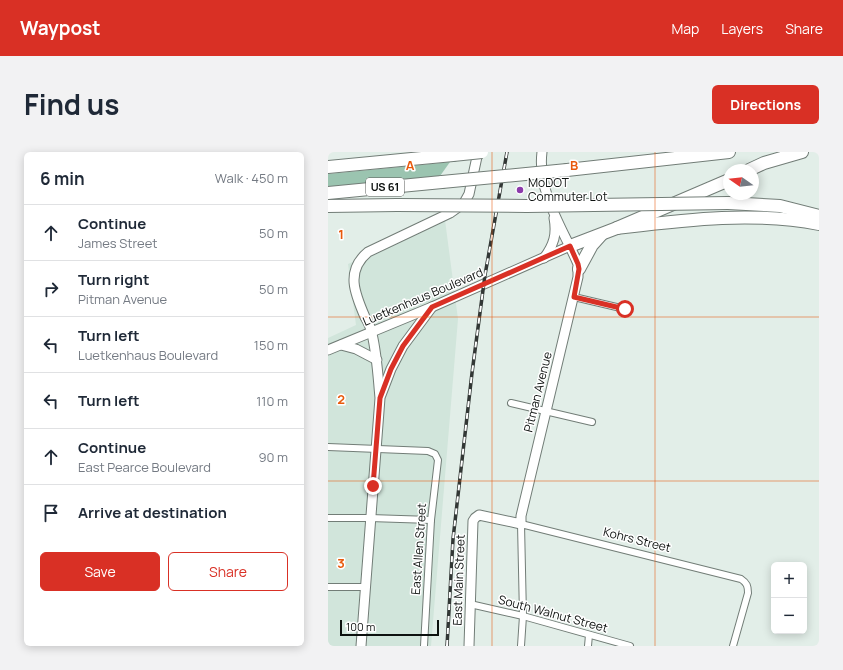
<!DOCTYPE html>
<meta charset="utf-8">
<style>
body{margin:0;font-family:Manrope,sans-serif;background:#f2f2f3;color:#1f2937}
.controls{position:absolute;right:12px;bottom:12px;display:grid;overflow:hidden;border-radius:6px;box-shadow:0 2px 10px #0003}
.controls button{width:36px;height:36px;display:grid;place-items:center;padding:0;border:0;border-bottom:1px solid #e0e1e3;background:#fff;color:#1f2937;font:20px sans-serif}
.compass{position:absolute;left:395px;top:12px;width:36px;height:36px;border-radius:50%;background:#fff;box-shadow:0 2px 10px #0003;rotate:284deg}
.scale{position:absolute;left:12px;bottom:10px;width:99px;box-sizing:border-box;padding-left:4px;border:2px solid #0d110f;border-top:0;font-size:11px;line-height:14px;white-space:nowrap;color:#0d110f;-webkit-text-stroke:3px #fff;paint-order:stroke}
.stop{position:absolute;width:12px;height:12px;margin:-9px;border:3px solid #d93025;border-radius:50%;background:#fff}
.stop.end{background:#d93025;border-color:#fff;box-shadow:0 1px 4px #0008}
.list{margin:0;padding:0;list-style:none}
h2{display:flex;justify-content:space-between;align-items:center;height:52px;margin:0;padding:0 16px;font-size:17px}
h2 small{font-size:13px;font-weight:400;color:#747a83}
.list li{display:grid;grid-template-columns:26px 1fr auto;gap:12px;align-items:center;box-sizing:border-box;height:56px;padding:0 16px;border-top:1px solid #e0e1e3}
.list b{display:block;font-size:15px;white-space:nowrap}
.list p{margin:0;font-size:13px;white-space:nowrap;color:#747a83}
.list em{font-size:13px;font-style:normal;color:#747a83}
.actions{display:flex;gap:8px;padding:12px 16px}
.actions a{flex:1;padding:9px 0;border:1px solid #d93025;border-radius:6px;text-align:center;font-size:14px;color:#d93025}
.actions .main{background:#d93025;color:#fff}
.icon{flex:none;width:22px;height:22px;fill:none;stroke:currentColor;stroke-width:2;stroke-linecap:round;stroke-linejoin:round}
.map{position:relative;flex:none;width:491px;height:494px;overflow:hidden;border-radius:6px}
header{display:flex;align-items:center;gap:24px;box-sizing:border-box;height:56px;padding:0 20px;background:#d93025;color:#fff}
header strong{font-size:19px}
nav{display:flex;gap:22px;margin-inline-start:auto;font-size:14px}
.intro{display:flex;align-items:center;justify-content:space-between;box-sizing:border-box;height:96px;padding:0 24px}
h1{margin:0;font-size:28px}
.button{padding:10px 18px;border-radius:6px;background:#d93025;color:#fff;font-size:14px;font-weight:700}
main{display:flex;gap:24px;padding:0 24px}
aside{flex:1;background:#fff;border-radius:6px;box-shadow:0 2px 10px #0003}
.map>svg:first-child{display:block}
.built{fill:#d1e5db}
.grass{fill:#9bc4b0}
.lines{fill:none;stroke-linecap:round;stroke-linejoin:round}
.street-casing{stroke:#727d77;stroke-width:8}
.secondary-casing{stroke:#727d77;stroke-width:11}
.highway-casing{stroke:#727d77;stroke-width:14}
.street{stroke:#fff;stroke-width:6}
.secondary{stroke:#fff;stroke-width:9}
.highway{stroke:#fff;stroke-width:12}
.rail-casing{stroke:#323735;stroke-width:3.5}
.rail{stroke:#fff;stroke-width:2;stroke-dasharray:6;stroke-linecap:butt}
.highway-bridge-casing{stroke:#727d77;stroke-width:14;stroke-linecap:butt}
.highway-bridge{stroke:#fff;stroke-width:12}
.route{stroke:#d93025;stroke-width:5}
.grid{fill:none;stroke:#e8590c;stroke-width:1;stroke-opacity:0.55}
.poi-dot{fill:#8b3bab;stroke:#fff;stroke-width:1.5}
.labels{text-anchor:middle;stroke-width:3;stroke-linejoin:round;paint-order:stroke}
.shield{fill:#fff;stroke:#565857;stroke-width:1}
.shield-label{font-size:11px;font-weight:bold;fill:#0d110f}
.poi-label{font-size:12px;fill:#0d110f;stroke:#fff;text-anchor:start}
.street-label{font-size:12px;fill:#0d110f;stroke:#fff}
.grid-label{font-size:13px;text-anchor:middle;font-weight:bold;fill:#e8590c;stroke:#fff;stroke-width:3;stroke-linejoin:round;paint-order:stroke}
</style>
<header>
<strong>Waypost</strong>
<nav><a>Map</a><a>Layers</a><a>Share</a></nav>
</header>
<div class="intro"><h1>Find us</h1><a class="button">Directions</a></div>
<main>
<aside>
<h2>6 min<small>Walk · 450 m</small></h2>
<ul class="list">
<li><svg class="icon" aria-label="ahead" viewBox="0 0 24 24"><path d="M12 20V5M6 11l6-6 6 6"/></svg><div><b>Continue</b><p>James Street</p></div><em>50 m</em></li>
<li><svg class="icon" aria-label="right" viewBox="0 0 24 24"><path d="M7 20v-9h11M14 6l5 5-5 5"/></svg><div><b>Turn right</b><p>Pitman Avenue</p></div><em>50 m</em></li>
<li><svg class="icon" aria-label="left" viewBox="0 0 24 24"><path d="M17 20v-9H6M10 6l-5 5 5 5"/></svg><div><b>Turn left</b><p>Luetkenhaus Boulevard</p></div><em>150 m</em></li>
<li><svg class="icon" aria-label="left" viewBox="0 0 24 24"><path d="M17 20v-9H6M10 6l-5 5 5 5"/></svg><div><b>Turn left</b></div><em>110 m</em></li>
<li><svg class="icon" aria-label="ahead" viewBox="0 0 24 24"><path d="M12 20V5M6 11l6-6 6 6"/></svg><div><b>Continue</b><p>East Pearce Boulevard</p></div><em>90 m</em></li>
<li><svg class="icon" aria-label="arrive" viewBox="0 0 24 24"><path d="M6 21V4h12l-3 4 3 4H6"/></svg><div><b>Arrive at destination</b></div></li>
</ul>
<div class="actions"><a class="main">Save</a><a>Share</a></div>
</aside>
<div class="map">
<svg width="491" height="494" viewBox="0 0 491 494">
<rect width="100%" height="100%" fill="#e2eee8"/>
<polygon class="built" points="117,68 130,167 103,494 0,494 0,186 28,173 20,112"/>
<polygon class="grass" points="122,10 112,24 0,35 0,22"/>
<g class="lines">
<defs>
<g id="street">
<polyline points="246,145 297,157"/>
<polyline points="183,251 264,270"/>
<polyline points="0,295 100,299 107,302 110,308 103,368 96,494"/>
<polyline points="0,366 42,366 103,368"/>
<polyline points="0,435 37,435"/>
<polyline points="142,452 195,464 302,494"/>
<path d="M 193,494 L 195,464 L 193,372 L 413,427 C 419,431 420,434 420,441 L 405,494"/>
<polyline points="260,494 261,483"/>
</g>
<g id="secondary">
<path d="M 216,106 C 226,93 229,82 226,66"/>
<polyline points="13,193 28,197 49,208"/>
<polyline points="0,198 104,155 242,94"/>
<polyline points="53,243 63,217 75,194 104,155"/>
<path d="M 33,494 L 52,246 C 50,225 49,203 44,182 C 43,176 40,170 37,165 C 27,142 17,119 40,100 L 122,61 L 136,51 L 141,42 L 150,0"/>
<path d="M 141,494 L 145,369 L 147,366 L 151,363 L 193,372 L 193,364 L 250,125 L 250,112 C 235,77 209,40 214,0"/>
</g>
<g id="highway">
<polyline points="0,15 125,3"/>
<polyline points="239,18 401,0"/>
<polyline points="421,18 436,11 474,0"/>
<polyline points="0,41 114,30"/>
<polyline points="400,51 452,54 491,64"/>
<polyline points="0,54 69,53"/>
<path d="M 289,76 C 356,68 424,59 491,72"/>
<polyline points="242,94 289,76 401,28"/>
<polyline points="251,117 264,93 273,83"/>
</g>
</defs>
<use href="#street" class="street-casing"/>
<use href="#secondary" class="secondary-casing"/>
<use href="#highway" class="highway-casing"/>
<use href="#street" class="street"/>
<use href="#secondary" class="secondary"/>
<use href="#highway" class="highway"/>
<defs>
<polyline id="rail" points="119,494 125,387 144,221 157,123 179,0"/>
</defs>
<use href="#rail" class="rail-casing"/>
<use href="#rail" class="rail"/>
<defs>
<g id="highway-bridge">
<polyline points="125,3 154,0"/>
<polyline points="114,30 239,18"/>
<polyline points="69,53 199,54 400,51"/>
</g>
</defs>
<use href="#highway-bridge" class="highway-bridge-casing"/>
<use href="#highway-bridge" class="highway-bridge"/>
</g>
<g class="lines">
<polyline class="route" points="45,334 52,246 63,217 75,194 104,155 242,94 250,112 251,117 246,145 297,157"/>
</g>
<path class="grid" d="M 164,0 L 164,494M 327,0 L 327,494M 0,165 L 491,165M 0,329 L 491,329"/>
<circle class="poi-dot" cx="192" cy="38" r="4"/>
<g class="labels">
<rect class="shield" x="38" y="26" width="38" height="18" rx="3"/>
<g class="shield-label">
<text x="57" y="39">US 61</text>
</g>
<g class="poi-label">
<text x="200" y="35">MoDOT<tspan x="200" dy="14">Commuter Lot</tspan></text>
</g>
<g class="street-label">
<text transform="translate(95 145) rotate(-23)" y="4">Luetkenhaus Boulevard</text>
<text transform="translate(210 240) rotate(-76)" y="4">Pitman Avenue</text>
<text transform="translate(309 388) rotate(14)" y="4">Kohrs Street</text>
<text transform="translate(91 397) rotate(-86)" y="4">East Allen Street</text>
<text transform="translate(131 428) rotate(-88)" y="4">East Main Street</text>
<text transform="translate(225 462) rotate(15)" y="4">South Walnut Street</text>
</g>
</g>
<g class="grid-label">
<text x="82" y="18">A</text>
<text x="246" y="18">B</text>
<text x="13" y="87">1</text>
<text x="13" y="252">2</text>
<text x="13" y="416">3</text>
</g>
</svg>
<div class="controls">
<button>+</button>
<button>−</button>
</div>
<svg class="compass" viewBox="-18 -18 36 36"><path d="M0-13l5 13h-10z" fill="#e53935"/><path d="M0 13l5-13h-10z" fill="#747a83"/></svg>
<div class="scale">100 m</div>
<div class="stop" style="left:297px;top:157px"></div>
<div class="stop end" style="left:45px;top:334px"></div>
</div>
</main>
